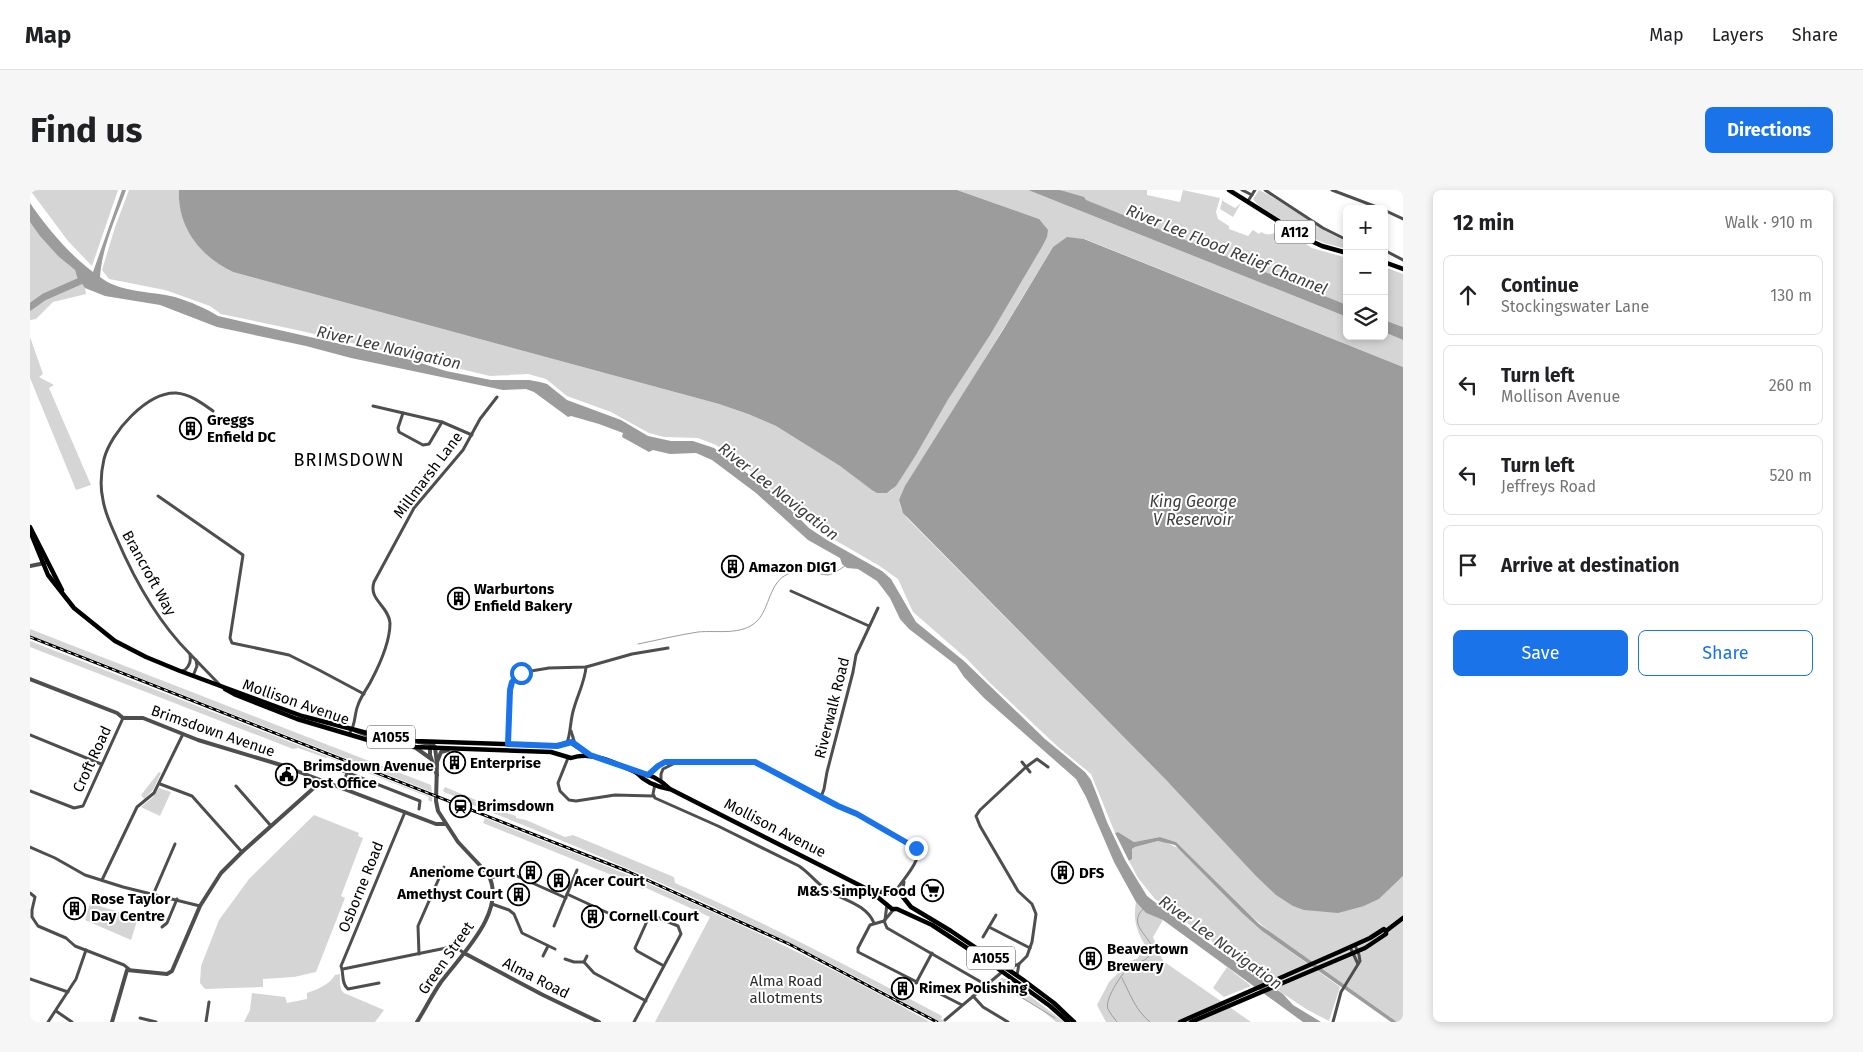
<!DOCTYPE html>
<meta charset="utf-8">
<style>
body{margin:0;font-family:"Fira Sans",sans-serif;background:#f6f6f6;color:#202124}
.controls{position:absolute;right:15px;top:15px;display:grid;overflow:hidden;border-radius:8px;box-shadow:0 2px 8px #0003}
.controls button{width:45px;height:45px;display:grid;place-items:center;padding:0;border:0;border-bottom:1px solid #e0e0e0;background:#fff;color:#202124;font:25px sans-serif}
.stop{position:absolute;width:15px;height:15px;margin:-11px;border:4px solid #1a73e8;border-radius:50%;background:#fff}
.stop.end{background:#1a73e8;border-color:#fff;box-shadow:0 1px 5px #0008}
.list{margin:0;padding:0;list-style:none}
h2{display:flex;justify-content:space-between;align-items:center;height:65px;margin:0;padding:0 20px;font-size:21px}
h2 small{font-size:16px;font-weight:400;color:#757577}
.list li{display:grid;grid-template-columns:32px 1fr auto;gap:15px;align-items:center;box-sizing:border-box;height:80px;margin:0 10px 10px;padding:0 10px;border:1px solid #e0e0e0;border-radius:8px}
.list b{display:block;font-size:19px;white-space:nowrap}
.list p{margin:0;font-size:16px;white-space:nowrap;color:#757577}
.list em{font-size:16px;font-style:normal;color:#757577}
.actions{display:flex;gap:10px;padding:15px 20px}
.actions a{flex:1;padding:11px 0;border:1px solid #1a73e8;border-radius:8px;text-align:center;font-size:18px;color:#1a73e8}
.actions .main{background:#1a73e8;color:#fff}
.icon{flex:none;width:28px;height:28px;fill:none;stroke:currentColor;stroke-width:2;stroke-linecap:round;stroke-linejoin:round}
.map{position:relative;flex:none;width:1373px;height:832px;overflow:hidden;border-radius:8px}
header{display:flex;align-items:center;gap:30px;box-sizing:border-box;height:70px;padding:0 25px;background:#fff;border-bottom:1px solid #e0e0e0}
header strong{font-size:24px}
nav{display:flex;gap:28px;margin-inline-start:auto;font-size:18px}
.intro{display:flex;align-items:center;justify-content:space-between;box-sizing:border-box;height:120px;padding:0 30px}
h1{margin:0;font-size:35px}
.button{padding:12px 22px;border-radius:8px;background:#1a73e8;color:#fff;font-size:18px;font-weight:700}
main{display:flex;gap:30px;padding:0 30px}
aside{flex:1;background:#fff;border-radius:8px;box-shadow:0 2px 8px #0003}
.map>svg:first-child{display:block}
.green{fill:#d5d5d5}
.water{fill:#9c9c9c}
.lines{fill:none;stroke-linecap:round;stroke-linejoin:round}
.stream{stroke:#9c9c9c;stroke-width:1}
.river{stroke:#9c9c9c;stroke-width:7}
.minor{stroke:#4e4e4e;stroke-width:3}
.tertiary{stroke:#4e4e4e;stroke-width:4}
.primary{stroke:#000;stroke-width:4.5}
.rail-casing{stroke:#000;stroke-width:3}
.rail{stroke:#fff;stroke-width:1;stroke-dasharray:4;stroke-linecap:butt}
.route{stroke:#1a73e8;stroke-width:6}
.labels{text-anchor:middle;stroke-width:4;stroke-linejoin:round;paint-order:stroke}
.shield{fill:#fff;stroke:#4c4c4c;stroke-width:1}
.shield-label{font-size:14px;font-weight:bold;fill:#000}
.poi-label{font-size:15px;font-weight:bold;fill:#000;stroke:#fff;text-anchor:start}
.street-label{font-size:15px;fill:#000;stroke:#fff}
.park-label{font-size:15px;fill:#2c2c2c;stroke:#fff}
.water-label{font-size:16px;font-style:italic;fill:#3d3d3d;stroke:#fff}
.quarter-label{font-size:18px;letter-spacing:1px;fill:#000;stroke:#fff}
</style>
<header>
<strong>Map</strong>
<nav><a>Map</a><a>Layers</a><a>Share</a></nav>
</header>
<div class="intro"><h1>Find us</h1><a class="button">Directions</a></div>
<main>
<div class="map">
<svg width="1373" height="832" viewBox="0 0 1373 832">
<rect width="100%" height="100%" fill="#fff"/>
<g class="green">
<polygon points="0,0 88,0 62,76 38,51"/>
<path d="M 99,0 L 149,0 C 147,35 173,68 203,82 L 689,214 L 718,224 L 746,236 L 810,276 L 848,303 L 857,303 L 862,300 L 886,265 L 919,208 L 1009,29 L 927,0 L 998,0 L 1317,127 L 1317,146 L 1354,146 L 1354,142 L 1373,150 L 1373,177 L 1055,49 L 1037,48 L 1023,57 L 869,310 L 871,318 L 877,328 L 1138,592 L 1334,716 L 1349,709 L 1373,686 L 1373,832 L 1367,832 L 1240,742 L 1221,726 L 1146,652 L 1130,647 L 1104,652 L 1088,642 L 1085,643 L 1061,584 L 1027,556 L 959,492 L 937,469 L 883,422 L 868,389 L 848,375 L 784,338 L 714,275 L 686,255 L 668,248 L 634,247 L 619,243 L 581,222 L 537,206 L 516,189 L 498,184 L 460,186 L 267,140 L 191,124 L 180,116 L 135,100 L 79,89 L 72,80 L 85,37 Z"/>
<path d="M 1030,0 L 1117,0 L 1117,5 L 1150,12 L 1153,0 L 1190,8 L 1186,22 L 1188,29 L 1199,36 L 1199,39 L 1218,46 L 1223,40 L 1229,44 L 1231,42 C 1239,47 1245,43 1253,39 L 1282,58 L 1317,68 L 1317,115 Z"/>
<path d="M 1229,0 C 1260,15 1285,38 1317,52 L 1317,59 L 1294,53 L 1278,46 L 1228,15 L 1223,9 Z"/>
<polygon points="1193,8 1193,11 1205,18 1211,13 1203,27 1190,19"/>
<polygon points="0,32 29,67 45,80 47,87 55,98 56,104 23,112 6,129 0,130"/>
<polygon points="1354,77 1373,84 1373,137 1354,130"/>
<polygon points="0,147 13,184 9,187 24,195 19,198 61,295 46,300 0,188"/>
<polygon points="0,439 401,595 402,602 0,445"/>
<polygon points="0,451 402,607 402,612 398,610 399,607 297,567 296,568 268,558 263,559 0,457"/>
<polygon points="129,582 131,583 123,600 114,609 111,605"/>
<path d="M 415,597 L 446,610 L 445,612 L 486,626 L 486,628 L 496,630 L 535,647 L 543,645 L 644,687 L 645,693 C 736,733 824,779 912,826 L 911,829 L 915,832 L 910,832 C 756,746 594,673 432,611 L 432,609 L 414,602 L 413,600 Z"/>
<polygon points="129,598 141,602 130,626 111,617 123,607"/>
<polygon points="284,625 329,643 328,646 333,648 311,706 315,708 286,782 264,787 233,789 233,797 175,799 170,793 171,776 189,730 219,689"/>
<path d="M 455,628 C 502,647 549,664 596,684 C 700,728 802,777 900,832 L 625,832 L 680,727 L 614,697 L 613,699 L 594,690 L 453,633 Z"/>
<polygon points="1128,651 1135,652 1150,659 1212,723 1232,741 1310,797 1299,831 1276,819 1252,803 1125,709 1108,688 1099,671 1102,669 1102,659 1105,657"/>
<path d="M 1106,712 L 1116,723 L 1133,730 L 1123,747 L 1133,771 L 1221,832 L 1076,832 L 1067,815 L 1079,792 L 1099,772 L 1108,768 L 1115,755 C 1106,740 1103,729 1106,712 Z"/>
<polygon points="60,713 108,728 101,750 55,730"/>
<polygon points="1197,777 1221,796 1194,807 1183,798"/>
<path d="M 310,784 C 310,791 309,798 314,803 L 354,820 L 345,832 L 214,832 L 220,820 L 222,803 L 255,807 L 257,813 L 277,809 L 277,803 C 288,799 299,795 305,785 Z"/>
<polygon points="972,788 979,790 1034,832 1026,832 1009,818 965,793"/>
</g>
<g class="water">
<path d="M 92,0 L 96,0 C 86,28 72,57 70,87 C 90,103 121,101 145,107 C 161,112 175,118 188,126 L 381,170 L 416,181 L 461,190 L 499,190 L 510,192 L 517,194 L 537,210 L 591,230 L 618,246 L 641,251 L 663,251 L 684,258 L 746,305 L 779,338 L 797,350 L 852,381 L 861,389 L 886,432 L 934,471 L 1015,549 L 1055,582 L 1061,590 L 1067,605 L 1077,632 L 1095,670 L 1117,706 L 1177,752 L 1253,804 L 1263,815 L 1291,832 L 1273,832 L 1133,730 L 1116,723 L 1106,712 L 1084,672 L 1056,607 L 1046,589 L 954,508 L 934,487 L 926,475 L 879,439 L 870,429 L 860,408 L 847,391 L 828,379 L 817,378 L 812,374 L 810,368 L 778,350 L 726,303 L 682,270 L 666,263 L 640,264 L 623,260 L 619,262 L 592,247 L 593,243 L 569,234 L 541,226 L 538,227 L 504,202 L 496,199 L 473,200 L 321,168 L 276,156 L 187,137 L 130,115 L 75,106 L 55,98 L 47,87 L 45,80 L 29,67 L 10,46 L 0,32 L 0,13 C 18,39 38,63 63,82 Z"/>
<path d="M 149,0 L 927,0 L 1009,29 L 1018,40 L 1017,47 L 1013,55 L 960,145 L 919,208 L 886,265 L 866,296 L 857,303 L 847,303 L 842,300 L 810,276 L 746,236 L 718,224 L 689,214 L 203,82 C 171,67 147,37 149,0 Z"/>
<polygon points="998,0 1030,0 1054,7 1056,10 1317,115 1317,127"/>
<polygon points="1037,47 1054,49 1373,177 1373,686 1349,709 1334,716 1308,723 1274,720 1263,716 1246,705 1226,686 1138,592 873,323 869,310 875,296 973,140 1023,57"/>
<polygon points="1354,130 1373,137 1373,150 1354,142"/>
<polygon points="1088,642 1104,652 1130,647 1146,652 1229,734 1367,832 1361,832 1232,741 1212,723 1145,655 1128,651 1105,657 1102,659 1102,669 1099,671 1085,643"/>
</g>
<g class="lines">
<g class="stream">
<path d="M 608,454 C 628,450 648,445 668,442 C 687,440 712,446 727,431 C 740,418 739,392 758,384 C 764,382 774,379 780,380 C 787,382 791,385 798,385 C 804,384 810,379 815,376"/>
<path d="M 1092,788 C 1100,804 1106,821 1120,832"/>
<polyline points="968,793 1025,828"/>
<path d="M 1087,832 C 1084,828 1080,823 1078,819 C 1074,810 1091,785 1098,778 C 1109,768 1119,776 1122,756 C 1115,743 1099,733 1113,719"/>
</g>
<polyline class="river" points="0,117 14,107 57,88"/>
<g class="minor">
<polyline points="1212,0 1222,5"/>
<polyline points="1235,0 1293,38 1317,50"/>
<polyline points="1302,0 1352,19"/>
<polyline points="1218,11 1225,0"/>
<polyline points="1354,20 1373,29"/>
<polyline points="1354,60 1373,70"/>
<polyline points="343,216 412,232 442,245"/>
<polyline points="373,223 368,238 369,242 393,255 399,254 412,232"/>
<polyline points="128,306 213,365 200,448 202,453 259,465 289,480 334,504"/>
<polyline points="761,401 839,436"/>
<path d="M 160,464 C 128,432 105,391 87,349 C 82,337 75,324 73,310 C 70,297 71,282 74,269 C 81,242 117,202 146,203 C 160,204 172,213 183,221"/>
<path d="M 152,481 L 155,480 C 160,475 161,471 160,464 L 189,494"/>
<polyline points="163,486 167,476 166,470"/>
<polyline points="325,541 354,552"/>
<polyline points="541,541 545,554"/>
<path d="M 319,544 C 326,536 324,524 328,515 C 331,506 337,499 341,491 C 350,474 360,453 360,433 C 359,416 338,410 344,392 L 384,318 L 433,260 L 450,229 L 467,207"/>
<polyline points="0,545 71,574"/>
<path d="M 537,553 C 541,542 540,530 544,518 C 548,504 555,491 556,477"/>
<polyline points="478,554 479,501 482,492 486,486 495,482 519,478 556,477 602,464 638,458"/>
<polyline points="538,568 528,593 530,601 539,610 546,611 585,605 623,606"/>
<polyline points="992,572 996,577 1007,569 1018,577"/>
<polyline points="303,577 390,611 389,619"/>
<path d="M 619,585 L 628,576 L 635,572 L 725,572 L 808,616 L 827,624 L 888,659 C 890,673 872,690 866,701"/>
<polyline points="631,591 631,584 633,579 645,573"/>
<polyline points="130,594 162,606 212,662"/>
<path d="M 625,594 L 623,604 L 625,608 L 688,636 L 769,676 C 778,682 784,690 793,697 C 809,710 835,712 844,733"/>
<polyline points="206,596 241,636"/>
<polyline points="311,598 317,583"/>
<polyline points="0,601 44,618 53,616 93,528"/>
<polyline points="791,607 794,599 797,582 823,482 826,465 848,418"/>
<polyline points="0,657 25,668 55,685 93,697 170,716"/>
<polyline points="460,688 480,683 536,708"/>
<polyline points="72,690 107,617 124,603 153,544"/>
<polyline points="0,703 5,707 2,720 2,727 8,736 36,748 45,756 94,775 99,779"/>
<polyline points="537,704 578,723"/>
<polyline points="123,705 145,654"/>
<polyline points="872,705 874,692"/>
<polyline points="462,714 479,720 484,724 492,743 525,759"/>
<polyline points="864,719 854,731 840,735 828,758 828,762 932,815"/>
<polyline points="855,730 857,714"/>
<polyline points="854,731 857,738 951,792"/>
<polyline points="524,736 547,680"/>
<polyline points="132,737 137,733 147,709"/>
<polyline points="959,737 1000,758"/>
<polyline points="953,747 966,725"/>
<polyline points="1320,757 1328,774"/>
<polyline points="389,764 388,736 414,677"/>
<polyline points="513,766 518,756"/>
<polyline points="535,769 544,772 554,772 564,783 616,811"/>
<polyline points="554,772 557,766"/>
<polyline points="313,779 421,757 427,758 434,763"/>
<polyline points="977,779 989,774 997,766 1002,752 1006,724 1002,714 988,701 950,636 946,626 950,620 996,577 1000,582"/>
<polyline points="987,785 989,774"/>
<polyline points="0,789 38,802"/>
<path d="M 349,793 L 318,799 C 311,794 314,783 311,776 L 375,622"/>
<polyline points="886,793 902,763"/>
<polyline points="943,806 953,817 978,832"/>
<polyline points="26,821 42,832"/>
<polyline points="110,828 126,832"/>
<polyline points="915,830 972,782"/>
<polyline points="18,832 46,789 56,760"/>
<polyline points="176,832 179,812"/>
<polyline points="604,832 651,744 648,736 624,726 618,729 605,758 607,761 634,776"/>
<polyline points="1303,832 1311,802 1330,771 1329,765 1325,755"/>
</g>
<g class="tertiary">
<polyline points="0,376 15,373"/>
<polyline points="0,489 87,523 93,528 113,528 168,550 251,575 406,634 415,634"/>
<polyline points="400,557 400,565 407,585"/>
<polyline points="386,558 400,568"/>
<polyline points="407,572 411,562 418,560"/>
<polyline points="434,763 513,805 569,832"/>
<polyline points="82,832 97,780 137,784 142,781 170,716 191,683 212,662 287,595 290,590"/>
<path d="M 387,832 C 395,819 402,805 411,792 C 431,765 478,721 458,684 L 428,652 L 408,621 L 406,611 L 407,574 L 405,557 L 402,554 L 388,552"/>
</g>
<g class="primary">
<polyline points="1199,0 1277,49 1292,56 1317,63"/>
<polyline points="1354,72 1373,79"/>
<polyline points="0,337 32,400"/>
<polyline points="1,340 2,346 18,385 44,418 85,451 116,467 150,481 272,526 337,543 385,551 527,556 540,552 559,565"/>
<path d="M 195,499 L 206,505 L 267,529 L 348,553 L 384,557 L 521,562 L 541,568 C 562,560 588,574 607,583 C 618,582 632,591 640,599 L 839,700 L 862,719 L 867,719 L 902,735 L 963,775 L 1020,816 L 1038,832"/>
<path d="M 607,583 C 615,592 628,597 639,599"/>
<polyline points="841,700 857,703 869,702 881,717 921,741 992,789 1024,813 1044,832"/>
<polyline points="1150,832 1309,762 1340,748 1354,739 1356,741"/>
<polyline points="1161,832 1335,758 1356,744 1356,741 1373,728"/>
</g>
<defs>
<polyline id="rail" points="0,447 597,681 759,754 907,832"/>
</defs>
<use href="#rail" class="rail-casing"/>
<use href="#rail" class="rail"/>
</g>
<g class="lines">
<polyline class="route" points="491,483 482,492 480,500 478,554 527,556 542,552 560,565 618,585 628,576 635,572 725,572 808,616 827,624 886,658"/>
</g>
<defs>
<symbol id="building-ring" viewBox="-11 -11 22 22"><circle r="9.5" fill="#fff" stroke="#000" stroke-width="1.5"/><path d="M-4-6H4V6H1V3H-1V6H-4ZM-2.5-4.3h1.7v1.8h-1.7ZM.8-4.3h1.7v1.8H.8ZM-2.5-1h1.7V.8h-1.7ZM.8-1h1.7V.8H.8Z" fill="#000"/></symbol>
<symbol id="civic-ring" viewBox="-11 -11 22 22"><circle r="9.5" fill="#fff" stroke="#000" stroke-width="1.5"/><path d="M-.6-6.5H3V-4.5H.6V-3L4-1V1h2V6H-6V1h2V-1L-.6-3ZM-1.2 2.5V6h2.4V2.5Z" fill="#000"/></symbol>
<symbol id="station-ring" viewBox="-11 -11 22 22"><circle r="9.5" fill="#fff" stroke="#000" stroke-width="1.5"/><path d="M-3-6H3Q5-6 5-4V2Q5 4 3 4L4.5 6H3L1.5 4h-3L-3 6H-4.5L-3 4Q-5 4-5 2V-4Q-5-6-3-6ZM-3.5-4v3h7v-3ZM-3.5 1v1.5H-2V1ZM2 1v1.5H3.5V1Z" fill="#000"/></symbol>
<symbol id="supermarket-ring" viewBox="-11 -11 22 22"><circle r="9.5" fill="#fff" stroke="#000" stroke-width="1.5"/><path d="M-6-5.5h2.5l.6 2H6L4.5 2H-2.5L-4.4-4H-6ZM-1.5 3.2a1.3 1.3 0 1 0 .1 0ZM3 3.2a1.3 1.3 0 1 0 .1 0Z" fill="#000"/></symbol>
</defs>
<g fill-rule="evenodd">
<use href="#building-ring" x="148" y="226" width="25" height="25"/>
<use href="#building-ring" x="690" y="364" width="25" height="25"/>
<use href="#building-ring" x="416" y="396" width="25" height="25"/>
<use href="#building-ring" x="412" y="560" width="25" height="25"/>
<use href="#civic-ring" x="244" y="572" width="25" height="25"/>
<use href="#station-ring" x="418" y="604" width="25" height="25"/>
<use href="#building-ring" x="488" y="670" width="25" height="25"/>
<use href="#building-ring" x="1020" y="670" width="25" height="25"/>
<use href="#building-ring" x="516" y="678" width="25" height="25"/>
<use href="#supermarket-ring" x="890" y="688" width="25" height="25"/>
<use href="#building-ring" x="476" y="692" width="25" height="25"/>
<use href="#building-ring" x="32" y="706" width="25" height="25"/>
<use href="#building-ring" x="550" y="714" width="25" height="25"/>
<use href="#building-ring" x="1048" y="756" width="25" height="25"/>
<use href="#building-ring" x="860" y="786" width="25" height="25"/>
</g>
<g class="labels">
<g class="shield">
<rect x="1245" y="30.5" width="40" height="23" rx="4"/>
<rect x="337" y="535.5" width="48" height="23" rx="4"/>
<rect x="937" y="756.5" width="48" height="23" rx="4"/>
</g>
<g class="shield-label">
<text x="1265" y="47">A112</text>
<text x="361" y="552">A1055</text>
<text x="961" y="773">A1055</text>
</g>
<g class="poi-label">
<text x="177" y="235">Greggs<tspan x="177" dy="17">Enfield DC</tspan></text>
<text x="719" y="382">Amazon DIG1</text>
<text x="444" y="404">Warburtons<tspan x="444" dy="17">Enfield Bakery</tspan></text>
<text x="440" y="578">Enterprise</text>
<text x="273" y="581">Brimsdown Avenue<tspan x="273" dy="17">Post Office</tspan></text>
<text x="447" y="621">Brimsdown</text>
<text x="485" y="687" text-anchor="end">Anenome Court</text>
<text x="1049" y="688">DFS</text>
<text x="544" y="696">Acer Court</text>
<text x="886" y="706" text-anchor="end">M&amp;S Simply Food</text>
<text x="473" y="709" text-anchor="end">Amethyst Court</text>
<text x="61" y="714">Rose Taylor<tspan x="61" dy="17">Day Centre</tspan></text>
<text x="579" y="731">Cornell Court</text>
<text x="1077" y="764">Beavertown<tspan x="1077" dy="17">Brewery</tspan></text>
<text x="889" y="803">Rimex Polishing</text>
</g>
<g class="street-label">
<text transform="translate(398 285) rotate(-53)" y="5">Millmarsh Lane</text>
<text transform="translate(119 383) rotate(61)" y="5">Brancroft Way</text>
<text transform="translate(266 512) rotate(19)" y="5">Mollison Avenue</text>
<text transform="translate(802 518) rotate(-76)" y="5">Riverwalk Road</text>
<text transform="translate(183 541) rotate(19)" y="5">Brimsdown Avenue</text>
<text transform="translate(62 569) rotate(-65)" y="5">Croft Road</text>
<text transform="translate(745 638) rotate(27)" y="5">Mollison Avenue</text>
<text transform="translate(331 697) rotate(-68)" y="5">Osborne Road</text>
<text transform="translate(416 768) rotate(-55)" y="5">Green Street</text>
<text transform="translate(506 788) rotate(27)" y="5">Alma Road</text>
</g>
<g class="park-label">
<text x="756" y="796">Alma Road<tspan x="756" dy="17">allotments</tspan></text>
</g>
<g class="water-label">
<text transform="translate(1197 59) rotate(22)" y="6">River Lee Flood Relief Channel</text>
<text transform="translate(359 157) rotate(13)" y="6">River Lee Navigation</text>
<text transform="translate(749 301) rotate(38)" y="6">River Lee Navigation</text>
<text x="1163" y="317">King George<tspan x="1163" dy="18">V Reservoir</tspan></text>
<text transform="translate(1191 752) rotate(36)" y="6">River Lee Navigation</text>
</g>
<g class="quarter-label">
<text x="319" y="276">BRIMSDOWN</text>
</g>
</g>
</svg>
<div class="controls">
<button>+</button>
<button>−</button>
<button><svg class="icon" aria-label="layers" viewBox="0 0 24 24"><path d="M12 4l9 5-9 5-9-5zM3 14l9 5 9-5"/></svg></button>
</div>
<div class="stop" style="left:491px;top:483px"></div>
<div class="stop end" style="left:886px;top:658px"></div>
</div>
<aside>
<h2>12 min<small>Walk · 910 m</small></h2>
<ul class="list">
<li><svg class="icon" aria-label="ahead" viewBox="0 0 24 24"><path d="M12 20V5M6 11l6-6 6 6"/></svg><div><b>Continue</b><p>Stockingswater Lane</p></div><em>130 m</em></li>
<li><svg class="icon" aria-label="left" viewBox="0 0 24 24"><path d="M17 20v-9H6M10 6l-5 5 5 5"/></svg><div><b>Turn left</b><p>Mollison Avenue</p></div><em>260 m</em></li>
<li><svg class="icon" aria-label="left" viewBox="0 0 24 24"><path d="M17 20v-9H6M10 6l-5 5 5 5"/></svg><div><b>Turn left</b><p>Jeffreys Road</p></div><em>520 m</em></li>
<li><svg class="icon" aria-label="arrive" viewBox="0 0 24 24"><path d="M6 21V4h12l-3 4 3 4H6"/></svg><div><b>Arrive at destination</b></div></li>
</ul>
<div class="actions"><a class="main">Save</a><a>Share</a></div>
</aside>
</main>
